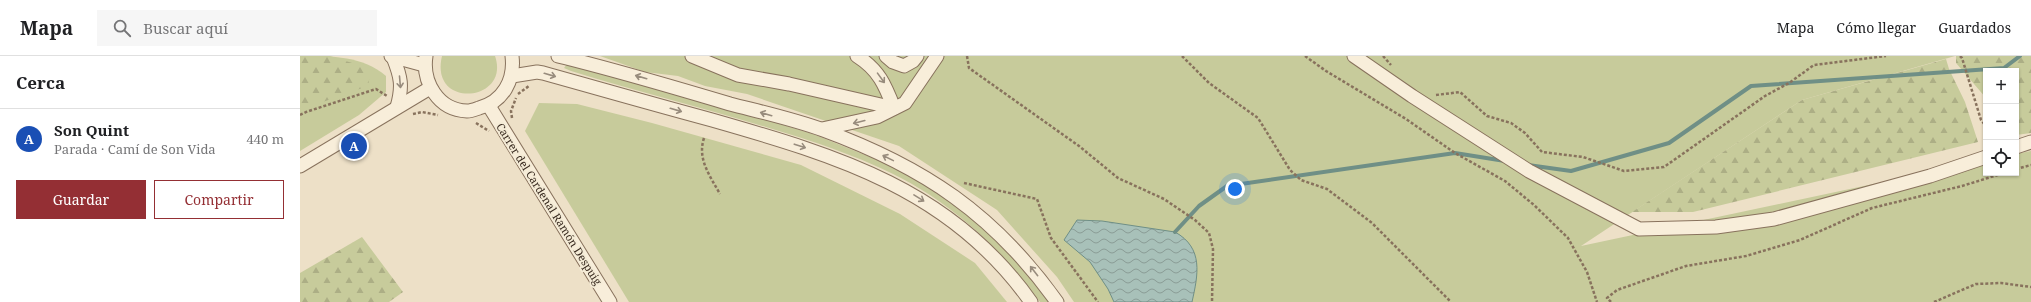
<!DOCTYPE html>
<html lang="es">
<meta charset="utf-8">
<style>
body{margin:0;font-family:"Noto Serif",serif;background:#f6f6f6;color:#202124}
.controls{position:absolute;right:12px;top:12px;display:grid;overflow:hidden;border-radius:0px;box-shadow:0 1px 3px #0004}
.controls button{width:36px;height:36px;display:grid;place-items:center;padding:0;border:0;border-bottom:1px solid #e0e0e0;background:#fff;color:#202124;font:20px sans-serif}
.you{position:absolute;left:935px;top:133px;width:14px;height:14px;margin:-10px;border:3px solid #fff;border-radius:50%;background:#1a73e8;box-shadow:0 0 0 6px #1a73e833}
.badge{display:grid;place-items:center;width:26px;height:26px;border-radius:50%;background:#942f34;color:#fff;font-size:13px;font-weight:700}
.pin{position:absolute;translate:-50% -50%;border:2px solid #fff;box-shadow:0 1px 4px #0006}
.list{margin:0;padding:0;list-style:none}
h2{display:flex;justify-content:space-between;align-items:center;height:52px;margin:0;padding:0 16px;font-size:17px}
h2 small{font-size:13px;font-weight:400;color:#757577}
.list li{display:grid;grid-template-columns:26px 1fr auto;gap:12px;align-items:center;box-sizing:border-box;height:60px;padding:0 16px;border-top:1px solid #e0e0e0}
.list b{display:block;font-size:15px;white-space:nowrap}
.list p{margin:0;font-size:13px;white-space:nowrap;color:#757577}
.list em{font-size:13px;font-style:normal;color:#757577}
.actions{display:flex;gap:8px;padding:12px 16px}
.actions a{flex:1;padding:9px 0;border:1px solid #942f34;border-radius:0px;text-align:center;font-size:14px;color:#942f34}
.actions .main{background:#942f34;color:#fff}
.icon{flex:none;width:22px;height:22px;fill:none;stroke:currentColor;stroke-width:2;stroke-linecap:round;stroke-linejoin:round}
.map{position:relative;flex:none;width:1731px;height:246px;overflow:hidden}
header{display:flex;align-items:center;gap:24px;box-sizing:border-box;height:56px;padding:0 20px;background:#fff;border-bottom:1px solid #e0e0e0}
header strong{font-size:19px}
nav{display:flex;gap:22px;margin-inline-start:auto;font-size:14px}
.search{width:280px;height:36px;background:#f6f6f6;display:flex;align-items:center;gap:10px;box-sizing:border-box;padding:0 14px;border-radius:0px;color:#757577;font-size:15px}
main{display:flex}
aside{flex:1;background:#fff}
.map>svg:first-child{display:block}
.grass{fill:#c7cb9b}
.forest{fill:url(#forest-firs)}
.water{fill:url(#water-waves);stroke:#6f8f86}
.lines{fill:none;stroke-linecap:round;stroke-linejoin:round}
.stream{stroke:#6f8f86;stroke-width:4}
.minor-casing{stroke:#88725d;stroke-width:15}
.path{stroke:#88725d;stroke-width:2.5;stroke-dasharray:3 2;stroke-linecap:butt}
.minor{stroke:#f8eeda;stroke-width:13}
.oneway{stroke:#988c7d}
.labels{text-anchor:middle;stroke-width:3.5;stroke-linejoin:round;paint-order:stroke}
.street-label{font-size:11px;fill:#392b20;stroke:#f4ebd6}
</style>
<header>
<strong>Mapa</strong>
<div class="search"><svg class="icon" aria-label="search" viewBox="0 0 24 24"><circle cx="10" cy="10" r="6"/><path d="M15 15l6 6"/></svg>Buscar aquí</div>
<nav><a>Mapa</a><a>Cómo llegar</a><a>Guardados</a></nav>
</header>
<main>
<aside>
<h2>Cerca<small></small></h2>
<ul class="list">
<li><span class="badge" style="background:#1a4fb4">A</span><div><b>Son Quint</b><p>Parada · Camí de Son Vida</p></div><em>440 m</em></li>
</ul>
<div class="actions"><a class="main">Guardar</a><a>Compartir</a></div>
</aside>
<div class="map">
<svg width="1731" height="246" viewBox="0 0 1731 246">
<defs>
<pattern id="forest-firs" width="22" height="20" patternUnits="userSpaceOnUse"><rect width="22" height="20" fill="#c7cb9b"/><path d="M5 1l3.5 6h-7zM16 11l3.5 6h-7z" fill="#acae85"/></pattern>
<pattern id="water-waves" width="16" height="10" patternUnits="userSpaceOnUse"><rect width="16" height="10" fill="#a8c1b9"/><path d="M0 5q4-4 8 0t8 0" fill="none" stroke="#8a9d96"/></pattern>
</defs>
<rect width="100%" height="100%" fill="#ede0c7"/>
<g class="grass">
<path d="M 0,0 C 33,0 63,0 86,20 L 86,36 L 59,59 L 0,95 Z"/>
<path d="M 142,0 L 195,0 C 211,46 129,54 142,0 Z"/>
<polygon points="300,0 1655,0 1502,44 1281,190 1686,104 1686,117 1716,117 1716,98 1731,95 1731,246 774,246 757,221 697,154 599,90 447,38 405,30 378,20 345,16"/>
<path d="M 267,8 L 421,50 L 513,78 L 585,107 L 640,136 L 674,164 L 714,202 L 749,246 L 740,246 C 710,204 673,168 630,139 C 581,107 522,88 466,71 C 401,51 335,35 271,15 L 264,12 Z"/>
<polygon points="239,47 277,48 352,67 501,109 600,158 675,207 707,246 329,246 225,75"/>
</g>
<g class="forest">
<polygon points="0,0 30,0 71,13 68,30 0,54"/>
<polygon points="1656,0 1731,0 1731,77 1716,79 1716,15 1686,15 1686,42 1656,7"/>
<polygon points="1646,3 1649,13 1665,46 1678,86 1393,156 1332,156 1502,44"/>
<polygon points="62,181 103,236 89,246 0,246 0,217"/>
</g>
<path class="water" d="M 777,164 L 802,165 L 875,176 C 904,192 898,219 892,246 L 814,246 L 808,233 L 790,206 L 764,184 Z"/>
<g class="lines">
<g class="stream">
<polyline points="1228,109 1271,115 1369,87 1451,30 1704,12 1720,0"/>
<polyline points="875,176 899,150 927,130 1155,97 1205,105"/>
</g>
<defs>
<g id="minor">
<polyline points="91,0 124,9"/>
<path d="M 126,0 C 122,26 138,54 167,55 C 171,55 176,53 179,52 C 203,46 215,24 212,0"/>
<path d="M 258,0 C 316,14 373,31 430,48 C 461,56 493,63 523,74 C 624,111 694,158 757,246"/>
<polyline points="392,0 438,19 489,28 594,52"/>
<path d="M 557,0 C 579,14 585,29 594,52"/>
<polyline points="586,0 593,6 604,10 613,5 617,0"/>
<polyline points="1054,0 1112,40 1229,115 1339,173 1416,171 1474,163 1630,120 1686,101"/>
<path d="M 93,1 C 101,21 103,30 97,51"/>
<path d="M 212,20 L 237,16 L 243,17 C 300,33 356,49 412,64 C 538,100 652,134 731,246"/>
<polyline points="189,50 310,246"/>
<polyline points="522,73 577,61 605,47 637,0"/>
<polyline points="1716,91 1731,86"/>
<polyline points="0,110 130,32"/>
</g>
</defs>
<use href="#minor" class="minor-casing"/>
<g class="path">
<polyline points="667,0 669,12 779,90 818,122 864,143 895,164 909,177 913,193 912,246"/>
<polyline points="882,0 909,27 958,62 990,114 1001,124 1027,133 1072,167 1151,246"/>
<polyline points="1005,0 1026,15 1106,63 1155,97 1205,125 1234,149 1268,182 1287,216 1297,246"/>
<polyline points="1083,0 1091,9"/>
<polyline points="1660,0 1662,2 1681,64 1686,70"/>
<polyline points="218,38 229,30"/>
<polyline points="1136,39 1160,36 1187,60 1211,67 1225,77 1242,96 1283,101 1324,115 1364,111 1465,40 1489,27 1514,9 1586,0"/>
<polyline points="113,58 122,56 138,59"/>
<polyline points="0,59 6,56 76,33 87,40"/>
<polyline points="212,62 211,55 216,42"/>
<polyline points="176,67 189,75"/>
<path d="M 404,82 C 397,103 410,120 420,138"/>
<polyline points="1716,113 1731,109"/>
<polyline points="664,127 737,143 751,182 798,246"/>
<polyline points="1311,246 1307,242 1317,234 1386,210 1446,200 1500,184 1572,152 1662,130 1704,117"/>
<polyline points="1634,246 1676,228 1701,227 1731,231"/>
</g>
<use href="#minor" class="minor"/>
</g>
<defs><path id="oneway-shaft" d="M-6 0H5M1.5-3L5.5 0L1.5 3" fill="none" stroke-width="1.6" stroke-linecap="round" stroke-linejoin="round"/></defs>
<g class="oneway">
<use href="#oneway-shaft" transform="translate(250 19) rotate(16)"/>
<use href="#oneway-shaft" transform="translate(341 21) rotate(-164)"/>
<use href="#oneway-shaft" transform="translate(581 22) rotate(54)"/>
<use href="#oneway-shaft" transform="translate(100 26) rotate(85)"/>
<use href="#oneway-shaft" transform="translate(376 54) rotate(16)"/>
<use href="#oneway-shaft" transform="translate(466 58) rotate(-164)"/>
<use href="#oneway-shaft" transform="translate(559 66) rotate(166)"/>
<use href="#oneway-shaft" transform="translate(500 90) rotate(18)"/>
<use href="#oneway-shaft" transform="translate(588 102) rotate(-154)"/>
<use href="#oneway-shaft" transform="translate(619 142) rotate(32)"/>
<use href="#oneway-shaft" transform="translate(734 215) rotate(-128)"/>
</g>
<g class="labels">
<g class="street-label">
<text transform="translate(249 148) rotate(58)" y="4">Carrer del Cardenal Ramón Despuig</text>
</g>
</g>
</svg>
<div class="controls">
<button>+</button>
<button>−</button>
<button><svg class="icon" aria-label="locate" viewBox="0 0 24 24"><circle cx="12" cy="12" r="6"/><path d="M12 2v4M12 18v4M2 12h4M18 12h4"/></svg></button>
</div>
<div class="you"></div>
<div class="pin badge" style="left:54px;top:90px;background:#1a4fb4">A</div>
</div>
</main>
